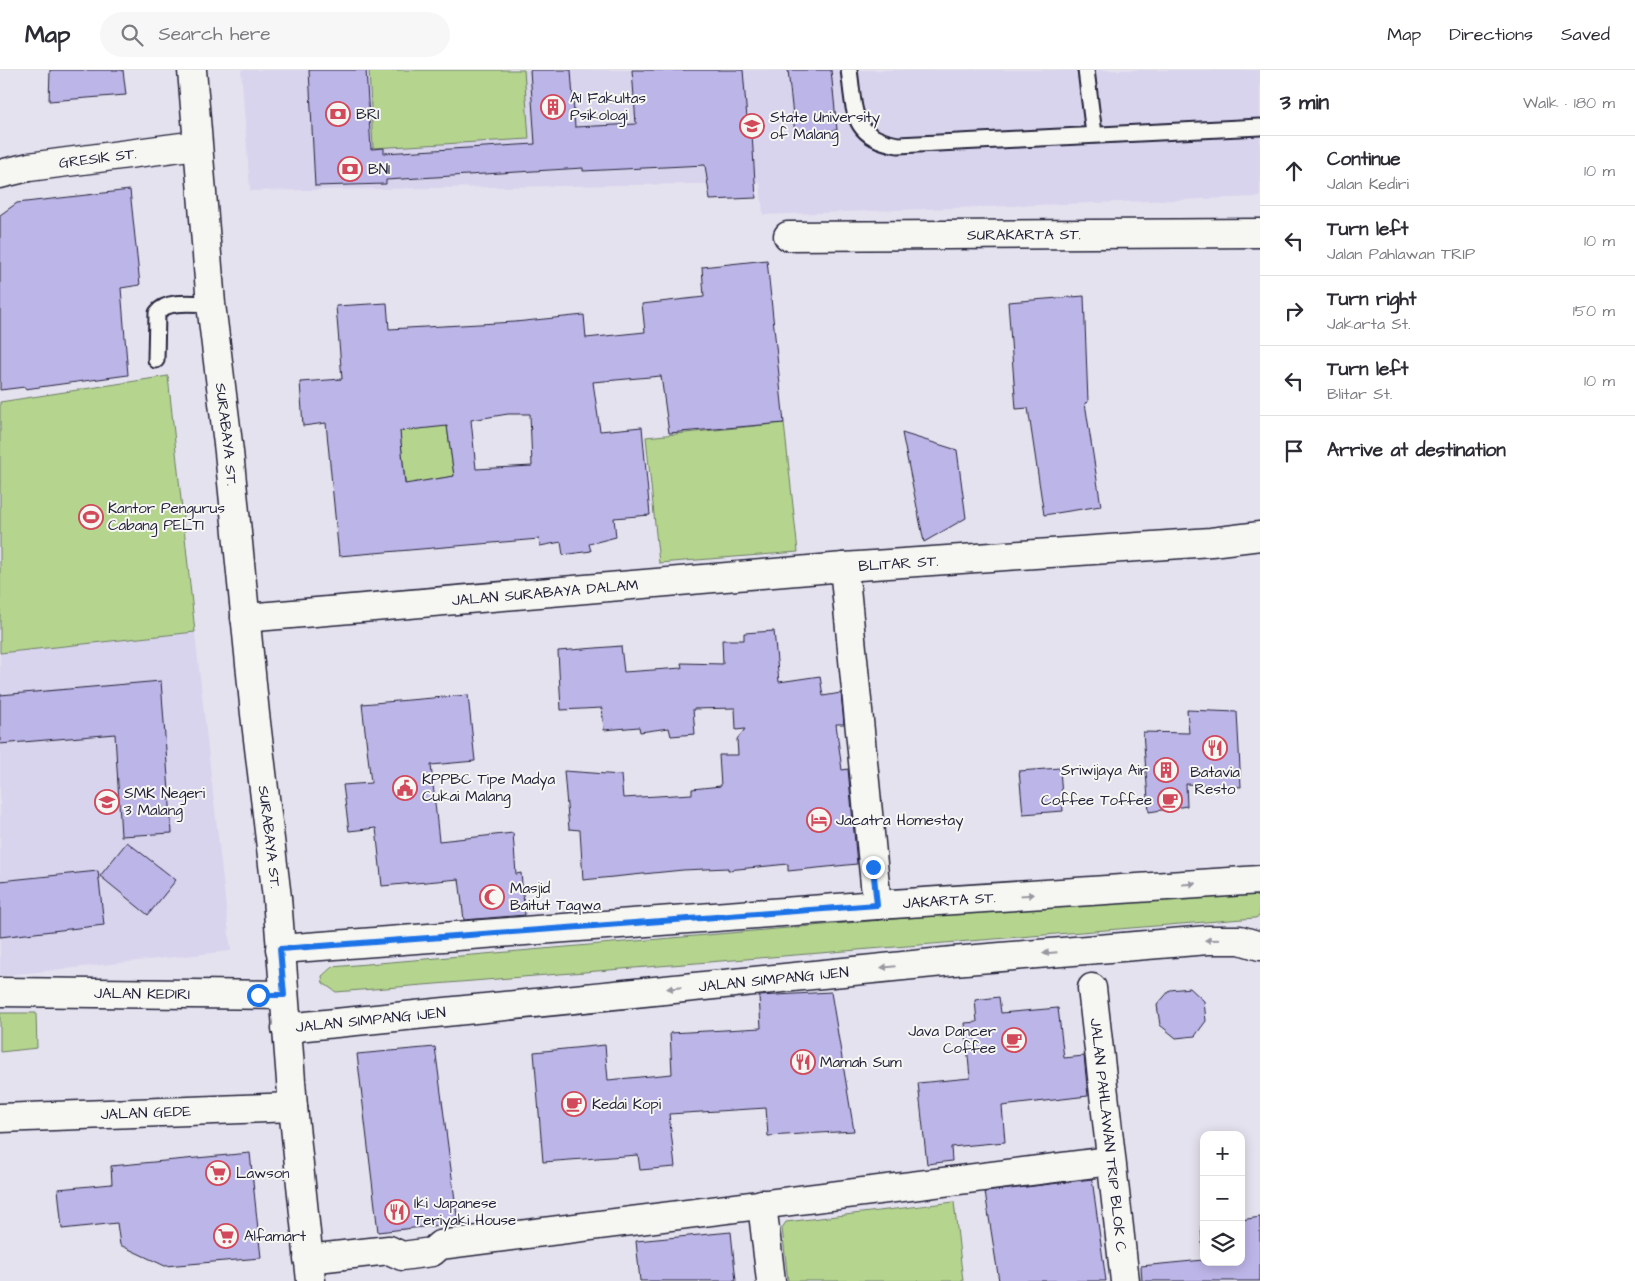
<!DOCTYPE html>
<meta charset="utf-8">
<style>
body{margin:0;font-family:"Architects Daughter",sans-serif;background:#f7f7f7;color:#2b2b33}
.controls{position:absolute;right:15px;bottom:15px;display:grid;overflow:hidden;border-radius:10px;box-shadow:0 2px 12px #0003}
.controls button{width:45px;height:45px;display:grid;place-items:center;padding:0;border:0;border-bottom:1px solid #e1e1e2;background:#fff;color:#2b2b33;font:25px sans-serif}
.stop{position:absolute;width:15px;height:15px;margin:-11px;border:4px solid #1a73e8;border-radius:50%;background:#fff}
.stop.end{background:#1a73e8;border-color:#fff;box-shadow:0 1px 5px #0008}
.list{margin:0;padding:0;list-style:none}
h2{display:flex;justify-content:space-between;align-items:center;height:65px;margin:0;padding:0 20px;font-size:21px}
h2 small{font-size:16px;font-weight:400;color:#7c7c81}
.list li{display:grid;grid-template-columns:32px 1fr auto;gap:15px;align-items:center;box-sizing:border-box;height:70px;padding:0 20px;border-top:1px solid #e1e1e2}
.list b{display:block;font-size:19px;white-space:nowrap}
.list p{margin:0;font-size:16px;white-space:nowrap;color:#7c7c81}
.list em{font-size:16px;font-style:normal;color:#7c7c81}
.icon{flex:none;width:28px;height:28px;fill:none;stroke:currentColor;stroke-width:2;stroke-linecap:round;stroke-linejoin:round}
.map{position:relative;flex:none;width:1260px;height:1211px;overflow:hidden}
header{display:flex;align-items:center;gap:30px;box-sizing:border-box;height:70px;padding:0 25px;background:#fff;border-bottom:1px solid #e1e1e2}
header strong{font-size:24px}
nav{display:flex;gap:28px;margin-inline-start:auto;font-size:18px}
.search{width:350px;height:45px;background:#f7f7f7;display:flex;align-items:center;gap:12px;box-sizing:border-box;padding:0 18px;border-radius:28px;color:#7c7c81;font-size:19px}
main{display:flex}
aside{flex:1;background:#fff}
.map>svg:first-child{display:block}
.built{fill:#d9d4ed}
.green{fill:#b5d58f;stroke:#6c7c65}
.building{fill:#bcb5e7;stroke:#22223b;fill-rule:evenodd}
.lines{fill:none;stroke-linecap:round;stroke-linejoin:round}
.service-casing{stroke:#22223b;stroke-width:19}
.minor-casing{stroke:#22223b;stroke-width:31}
.secondary-casing{stroke:#22223b;stroke-width:31}
.service{stroke:#f6f6f2;stroke-width:15}
.minor{stroke:#f6f6f2;stroke-width:28}
.secondary{stroke:#f6f6f2;stroke-width:28}
.oneway{fill:#9797a0}
.route{stroke:#1a73e8;stroke-width:6}
.labels{text-anchor:middle;stroke-width:4;stroke-linejoin:round;paint-order:stroke}
.poi-label{font-size:15px;fill:#22223b;stroke:#f6f6f2;text-anchor:start}
.street-label{font-size:15px;fill:#22223b;stroke:#f6f6f2}
</style>
<header>
<strong>Map</strong>
<div class="search"><svg class="icon" aria-label="search" viewBox="0 0 24 24"><circle cx="10" cy="10" r="6"/><path d="M15 15l6 6"/></svg>Search here</div>
<nav><a>Map</a><a>Directions</a><a>Saved</a></nav>
</header>
<main>
<div class="map">
<svg width="1260" height="1211" viewBox="0 0 1260 1211">
<rect width="100%" height="100%" fill="#e5e2ef"/>
<filter id="ink" filterUnits="userSpaceOnUse"><feTurbulence type="fractalNoise" baseFrequency=".02" numOctaves="2"/><feDisplacementMap in="SourceGraphic" scale="10" xChannelSelector="R" yChannelSelector="G"/><feConvolveMatrix kernelMatrix="1 2 1 2 8 2 1 2 1" color-interpolation-filters="sRGB"/></filter>
<g filter="url(#ink)">
<g class="built">
<polygon points="241,0 1260,0 1260,127 763,145 760,113 250,121"/>
<polygon points="195,562 231,881 0,906 0,583"/>
</g>
<g class="green">
<polygon points="369,0 524,0 529,69 373,78"/>
<polygon points="168,306 195,562 0,583 0,332"/>
<polygon points="398,346 447,356 454,406 425,411 427,432 408,434"/>
<polygon points="784,353 798,482 659,493 646,367"/>
<polygon points="1253,825 1260,828 1260,846 1255,848 336,922 323,913 322,906 332,897 1128,829"/>
<polygon points="0,943 36,943 37,978 0,982"/>
<polygon points="954,1132 963,1211 788,1211 782,1158 786,1152"/>
</g>
<g class="building">
<polygon points="50,0 123,0 126,25 49,31"/>
<polygon points="309,0 366,0 371,79 384,78 384,83 535,74 530,0 571,0 575,57 636,54 632,0 743,0 747,49 751,48 756,128 710,130 705,95 583,101 583,98 386,110 386,114 315,116"/>
<polygon points="788,0 831,0 837,60 795,64"/>
<polygon points="130,120 140,215 121,218 128,305 25,319 25,317 0,320 0,145 17,133"/>
<path d="M 767,190 L 784,353 L 669,363 L 661,306 L 593,312 L 600,361 L 642,357 L 650,445 L 614,448 L 616,467 L 589,474 L 591,481 L 563,485 L 561,472 L 540,476 L 539,469 L 339,486 L 326,353 L 303,356 L 300,312 L 342,309 L 336,236 L 387,233 L 389,259 L 515,252 L 584,245 L 586,268 L 645,262 L 642,234 L 704,227 L 702,197 ZM 508,344 L 530,344 L 532,396 L 476,399 L 471,350 ZM 447,356 L 454,406 L 405,414 L 400,361 Z"/>
<polygon points="1084,226 1088,332 1085,333 1101,436 1044,445 1028,338 1016,339 1008,232"/>
<polygon points="902,363 957,380 966,448 924,472"/>
<polygon points="774,561 779,612 820,606 823,626 841,623 844,654 836,654 842,700 848,699 857,794 788,801 788,794 728,800 728,798 683,800 583,810 580,760 569,759 564,701 621,705 623,728 692,724 692,719 721,716 719,685 738,685 737,669 745,659 736,660 735,638 693,639 695,664 671,666 669,658 640,662 639,657 604,660 602,638 561,640 558,581 621,576 624,602 682,598 681,593 723,594 722,570 744,570 744,563"/>
<polygon points="161,611 172,763 121,766 115,664 0,674 0,625"/>
<polygon points="468,625 475,691 431,695 439,771 513,763 516,804 521,803 525,845 464,850 459,809 382,816 376,758 349,761 343,715 371,713 362,634"/>
<polygon points="1187,640 1237,642 1241,717 1186,714 1187,736 1149,742 1143,662 1189,663"/>
<polygon points="1060,698 1063,741 1023,744 1019,701"/>
<polygon points="127,772 176,810 148,845 100,806"/>
<polygon points="98,801 104,855 0,867 0,811"/>
<polygon points="1190,918 1204,931 1206,951 1195,966 1176,968 1160,955 1157,935 1170,920"/>
<polygon points="831,922 854,1061 768,1066 766,1038 669,1044 675,1097 640,1100 638,1085 543,1092 534,982 605,975 608,1010 672,1004 670,963 761,958 759,926"/>
<polygon points="999,927 1001,943 1058,938 1064,988 1084,986 1088,1026 1002,1036 1005,1072 951,1077 952,1091 927,1094 918,1013 970,1008 965,953 977,952 975,930"/>
<polygon points="435,977 458,1153 378,1162 357,984"/>
<polygon points="250,1083 261,1188 165,1196 120,1175 117,1153 62,1159 58,1119 112,1114 111,1096"/>
<polygon points="1092,1109 1106,1211 999,1211 985,1122"/>
<polygon points="1260,1147 1260,1211 1142,1211 1141,1196 1203,1190 1201,1156 1204,1155 1204,1192 1241,1192 1241,1150"/>
<polygon points="731,1162 736,1211 640,1211 636,1171"/>
</g>
<g class="lines">
<defs>
<g id="service">
<path d="M 849,0 C 855,41 850,67 898,75 L 1260,57"/>
<polyline points="1086,0 1094,64"/>
<path d="M 156,290 L 157,243 C 167,229 196,234 211,234"/>
</g>
<g id="minor">
<path id="s1" d="M 0,104 L 29,97 L 197,75"/>
<path id="s2" d="M 788,166 L 1260,163"/>
<path id="s3" d="M 245,548 L 844,497"/>
<path id="s4" d="M 877,835 L 844,497 L 1211,472 L 1260,466"/>
<path id="s5" d="M 1092,918 L 1125,1211"/>
<path id="s6" d="M 0,922 L 284,925"/>
<polyline points="762,1134 771,1211"/>
<polyline points="308,1189 389,1180 402,1186 432,1182 440,1175 1110,1091"/>
</g>
<g id="secondary">
<path id="s7" d="M 192,0 L 211,234 L 229,382 L 255,644 L 277,828 L 293,1037 L 311,1211"/>
<path id="s8" d="M 280,879 L 877,835 L 1260,810"/>
<path id="s9" d="M 286,958 L 953,891 L 1208,870 L 1240,870 L 1260,876"/>
<path id="s10" d="M 0,1048 L 293,1037"/>
</g>
</defs>
<use href="#service" class="service-casing"/>
<use href="#minor" class="minor-casing"/>
<use href="#secondary" class="secondary-casing"/>
<use href="#service" class="service"/>
<use href="#minor" class="minor"/>
<use href="#secondary" class="secondary"/>
</g>
<defs><path id="oneway-solid" d="M-6-.8H1V-3.2L6.5 0L1 3.2V.8H-6Z" transform="scale(1.25)"/></defs>
<g class="oneway">
<use href="#oneway-solid" transform="translate(1189 814) rotate(-4)"/>
<use href="#oneway-solid" transform="translate(1027 825) rotate(-4)"/>
<use href="#oneway-solid" transform="translate(1212 870) rotate(179)"/>
<use href="#oneway-solid" transform="translate(1050 883) rotate(175)"/>
<use href="#oneway-solid" transform="translate(888 897) rotate(174)"/>
<use href="#oneway-solid" transform="translate(674 918) rotate(174)"/>
</g>
</g>
<g class="lines" filter="url(#ink)">
<polyline class="route" points="258,925 284,925 280,879 877,835 873,797"/>
</g>
<defs>
<symbol id="building-ring" viewBox="-11 -11 22 22"><circle r="9.5" fill="#f6f6f2" stroke="#d1495b" stroke-width="1.5"/><path d="M-4-6H4V6H1V3H-1V6H-4ZM-2.5-4.3h1.7v1.8h-1.7ZM.8-4.3h1.7v1.8H.8ZM-2.5-1h1.7V.8h-1.7ZM.8-1h1.7V.8H.8Z" fill="#d1495b"/></symbol>
<symbol id="bank-ring" viewBox="-11 -11 22 22"><circle r="9.5" fill="#f6f6f2" stroke="#d1495b" stroke-width="1.5"/><path d="M-6-4H6V4H-6ZM0-2.3a2.3 2.3 0 1 0 0 4.6a2.3 2.3 0 1 0 0-4.6Z" fill="#d1495b"/></symbol>
<symbol id="university-ring" viewBox="-11 -11 22 22"><circle r="9.5" fill="#f6f6f2" stroke="#d1495b" stroke-width="1.5"/><path d="M0-5L7-2L0 1L-7-2ZM-4 1L0 2.5L4 1V4Q0 6-4 4Z" fill="#d1495b"/></symbol>
<symbol id="stadium-ring" viewBox="-11 -11 22 22"><circle r="9.5" fill="#f6f6f2" stroke="#d1495b" stroke-width="1.5"/><path d="M0-5a6.5 5 0 1 0 0 10a6.5 5 0 1 0 0-10ZM-3.5-1.8h7v3.6h-7Z" fill="#d1495b"/></symbol>
<symbol id="restaurant-ring" viewBox="-11 -11 22 22"><circle r="9.5" fill="#f6f6f2" stroke="#d1495b" stroke-width="1.5"/><path d="M-5-6h1v4h1v-4h1v4h1v-4h1v5L-1.5 .5V6h-2V.5L-5-1ZM5-6V6H3V1.5H1.5Q1.5-4 5-6Z" fill="#d1495b"/></symbol>
<symbol id="civic-ring" viewBox="-11 -11 22 22"><circle r="9.5" fill="#f6f6f2" stroke="#d1495b" stroke-width="1.5"/><path d="M-.6-6.5H3V-4.5H.6V-3L4-1V1h2V6H-6V1h2V-1L-.6-3ZM-1.2 2.5V6h2.4V2.5Z" fill="#d1495b"/></symbol>
<symbol id="cafe-ring" viewBox="-11 -11 22 22"><circle r="9.5" fill="#f6f6f2" stroke="#d1495b" stroke-width="1.5"/><path d="M-5.5-4.5H6V0H3Q3 3.5 0 3.5H-2.5Q-5.5 3.5-5.5 0ZM3-3.2v2h1.7v-2ZM-6 4.5H4V6H-6Z" fill="#d1495b"/></symbol>
<symbol id="school-ring" viewBox="-11 -11 22 22"><circle r="9.5" fill="#f6f6f2" stroke="#d1495b" stroke-width="1.5"/><path d="M0-5L7-2L0 1L-7-2ZM-4 1L0 2.5L4 1V4Q0 6-4 4Z" fill="#d1495b"/></symbol>
<symbol id="hotel-ring" viewBox="-11 -11 22 22"><circle r="9.5" fill="#f6f6f2" stroke="#d1495b" stroke-width="1.5"/><path d="M-6-4.5h1.5V1H6V5H4.5V3h-9V5H-6ZM-4 0a1.8 1.8 0 1 1 3.6 0ZM.5 0V-2.5h3Q6-2.5 6 0Z" fill="#d1495b"/></symbol>
<symbol id="mosque-ring" viewBox="-11 -11 22 22"><circle r="9.5" fill="#f6f6f2" stroke="#d1495b" stroke-width="1.5"/><path d="M3.5-4.9A6 6 0 1 0 3.5 4.9A5 5 0 1 1 3.5-4.9Z" fill="#d1495b"/></symbol>
<symbol id="supermarket-ring" viewBox="-11 -11 22 22"><circle r="9.5" fill="#f6f6f2" stroke="#d1495b" stroke-width="1.5"/><path d="M-6-5.5h2.5l.6 2H6L4.5 2H-2.5L-4.4-4H-6ZM-1.5 3.2a1.3 1.3 0 1 0 .1 0ZM3 3.2a1.3 1.3 0 1 0 .1 0Z" fill="#d1495b"/></symbol>
</defs>
<g fill-rule="evenodd">
<use href="#building-ring" x="539" y="23" width="28" height="28"/>
<use href="#bank-ring" x="324" y="30" width="28" height="28"/>
<use href="#university-ring" x="738" y="42" width="28" height="28"/>
<use href="#bank-ring" x="336" y="85" width="28" height="28"/>
<use href="#stadium-ring" x="77" y="433" width="28" height="28"/>
<use href="#restaurant-ring" x="1201" y="664" width="28" height="28"/>
<use href="#building-ring" x="1152" y="686" width="28" height="28"/>
<use href="#civic-ring" x="391" y="704" width="28" height="28"/>
<use href="#cafe-ring" x="1156" y="716" width="28" height="28"/>
<use href="#school-ring" x="93" y="718" width="28" height="28"/>
<use href="#hotel-ring" x="805" y="736" width="28" height="28"/>
<use href="#mosque-ring" x="478" y="813" width="28" height="28"/>
<use href="#cafe-ring" x="1000" y="956" width="28" height="28"/>
<use href="#restaurant-ring" x="789" y="978" width="28" height="28"/>
<use href="#cafe-ring" x="560" y="1020" width="28" height="28"/>
<use href="#supermarket-ring" x="204" y="1089" width="28" height="28"/>
<use href="#restaurant-ring" x="383" y="1128" width="28" height="28"/>
<use href="#supermarket-ring" x="212" y="1152" width="28" height="28"/>
</g>
<g class="labels">
<g class="poi-label">
<text x="570" y="33">A1 Fakultas<tspan x="570" dy="17">Psikologi</tspan></text>
<text x="356" y="49">BRI</text>
<text x="770" y="52">State University<tspan x="770" dy="17">of Malang</tspan></text>
<text x="368" y="104">BNI</text>
<text x="108" y="443">Kantor Pengurus<tspan x="108" dy="17">Cabang PELTI</tspan></text>
<text x="1148" y="705" text-anchor="end">Sriwijaya Air</text>
<text x="1215" y="707" text-anchor="middle">Batavia<tspan x="1215" dy="17">Resto</tspan></text>
<text x="422" y="714">KPPBC Tipe Madya<tspan x="422" dy="17">Cukai Malang</tspan></text>
<text x="124" y="728">SMK Negeri<tspan x="124" dy="17">3 Malang</tspan></text>
<text x="1152" y="735" text-anchor="end">Coffee Toffee</text>
<text x="836" y="755">Jacatra Homestay</text>
<text x="510" y="823">Masjid<tspan x="510" dy="17">Baitut Taqwa</tspan></text>
<text x="996" y="966" text-anchor="end">Java Dancer<tspan x="996" dy="17">Coffee</tspan></text>
<text x="820" y="997">Mamah Sum</text>
<text x="592" y="1039">Kedai Kopi</text>
<text x="236" y="1108">Lawson</text>
<text x="414" y="1138">Iki Japanese<tspan x="414" dy="17">Teriyaki House</tspan></text>
<text x="244" y="1171">Alfamart</text>
</g>
<g class="street-label">
<text dy="5" stroke="none"><textPath href="#s1" startOffset="99">GRESIK ST.</textPath></text>
<text dy="5" stroke="none"><textPath href="#s2" startOffset="236">SURAKARTA ST.</textPath></text>
<text dy="5" stroke="none"><textPath href="#s7" startOffset="366">SURABAYA ST.</textPath></text>
<text dy="5" stroke="none"><textPath href="#s4" startOffset="394">BLITAR ST.</textPath></text>
<text dy="5" stroke="none"><textPath href="#s3" startOffset="301">JALAN SURABAYA DALAM</textPath></text>
<text dy="5" stroke="none"><textPath href="#s7" startOffset="771">SURABAYA ST.</textPath></text>
<text dy="5" stroke="none"><textPath href="#s8" startOffset="671">JAKARTA ST.</textPath></text>
<text dy="5" stroke="none"><textPath href="#s9" startOffset="490">JALAN SIMPANG IJEN</textPath></text>
<text dy="5" stroke="none"><textPath href="#s6" startOffset="142">JALAN KEDIRI</textPath></text>
<text dy="5" stroke="none"><textPath href="#s9" startOffset="85">JALAN SIMPANG IJEN</textPath></text>
<text dy="5" stroke="none"><textPath href="#s10" startOffset="146">JALAN GEDE</textPath></text>
<text dy="5" stroke="none"><textPath href="#s5" startOffset="148">JALAN PAHLAWAN TRIP BLOK C</textPath></text>
</g>
</g>
</svg>
<div class="controls">
<button>+</button>
<button>−</button>
<button><svg class="icon" aria-label="layers" viewBox="0 0 24 24"><path d="M12 4l9 5-9 5-9-5zM3 14l9 5 9-5"/></svg></button>
</div>
<div class="stop" style="left:258px;top:925px"></div>
<div class="stop end" style="left:873px;top:797px"></div>
</div>
<aside>
<h2>3 min<small>Walk · 180 m</small></h2>
<ul class="list">
<li><svg class="icon" aria-label="ahead" viewBox="0 0 24 24"><path d="M12 20V5M6 11l6-6 6 6"/></svg><div><b>Continue</b><p>Jalan Kediri</p></div><em>10 m</em></li>
<li><svg class="icon" aria-label="left" viewBox="0 0 24 24"><path d="M17 20v-9H6M10 6l-5 5 5 5"/></svg><div><b>Turn left</b><p>Jalan Pahlawan TRIP</p></div><em>10 m</em></li>
<li><svg class="icon" aria-label="right" viewBox="0 0 24 24"><path d="M7 20v-9h11M14 6l5 5-5 5"/></svg><div><b>Turn right</b><p>Jakarta St.</p></div><em>150 m</em></li>
<li><svg class="icon" aria-label="left" viewBox="0 0 24 24"><path d="M17 20v-9H6M10 6l-5 5 5 5"/></svg><div><b>Turn left</b><p>Blitar St.</p></div><em>10 m</em></li>
<li><svg class="icon" aria-label="arrive" viewBox="0 0 24 24"><path d="M6 21V4h12l-3 4 3 4H6"/></svg><div><b>Arrive at destination</b></div></li>
</ul>
</aside>
</main>
